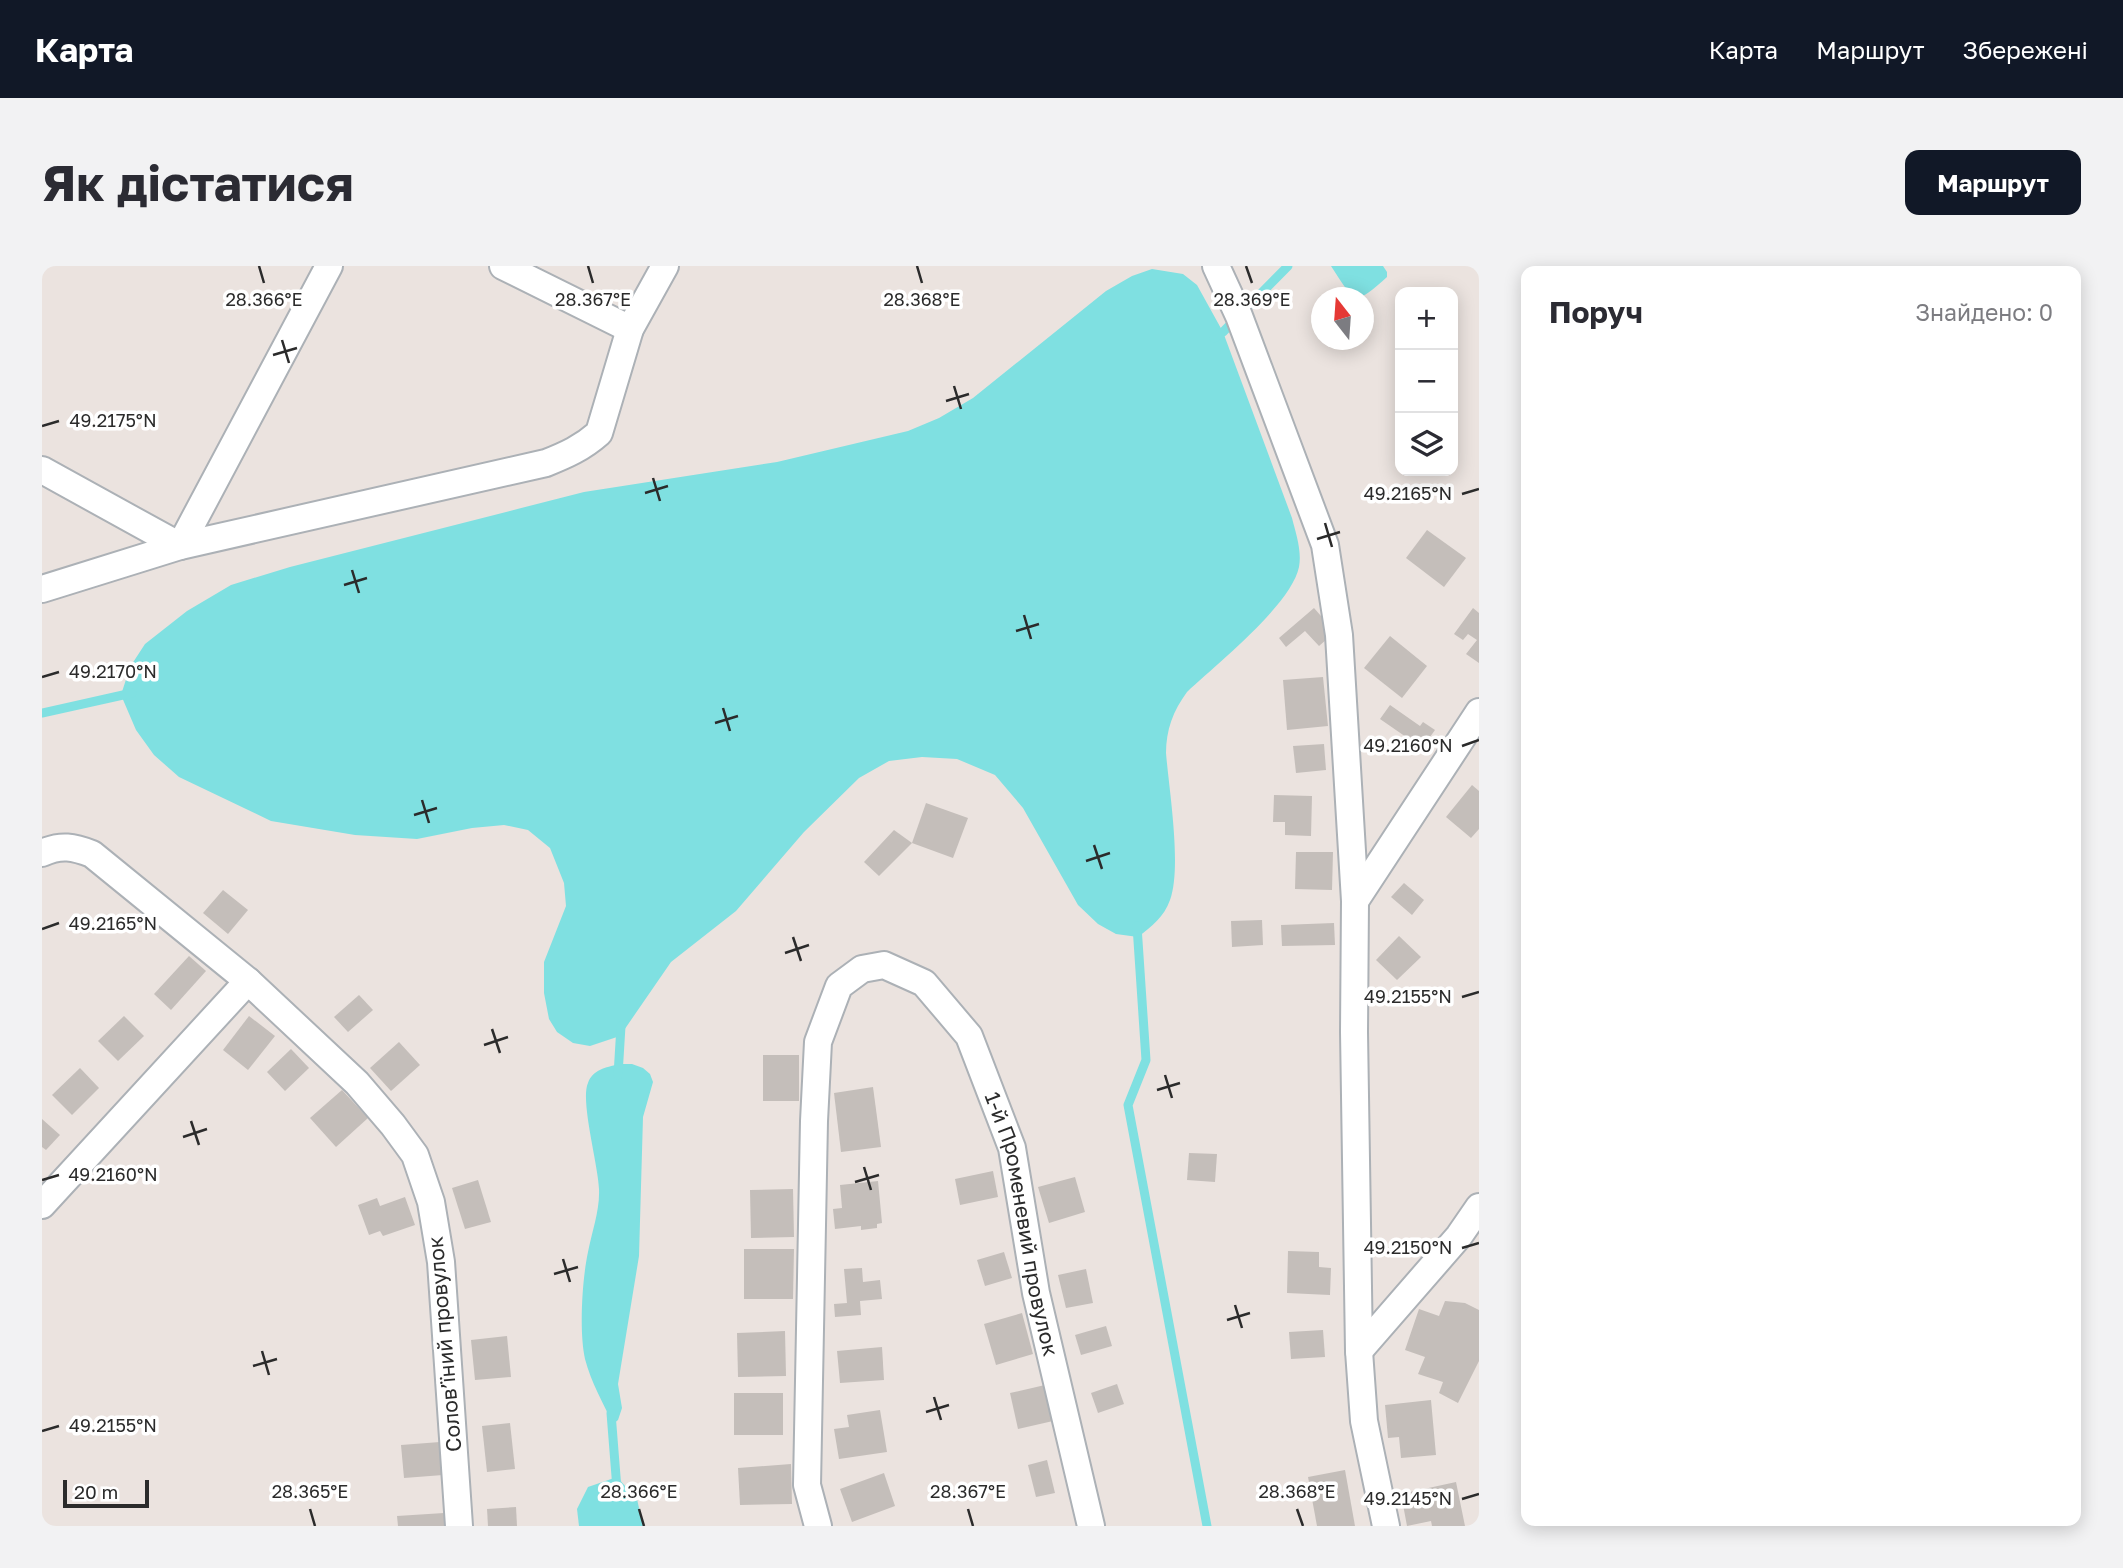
<!DOCTYPE html>
<html lang="uk">
<meta charset="utf-8">
<style>
body{margin:0;font-family:"Golos Text",sans-serif;background:#f2f2f3;color:#2b2b33}
.controls{position:absolute;right:21px;top:21px;display:grid;overflow:hidden;border-radius:14px;box-shadow:0 4px 18px #0003}
.controls button{width:63px;height:63px;display:grid;place-items:center;padding:0;border:0;border-bottom:2px solid #e1e1e2;background:#fff;color:#2b2b33;font:35px sans-serif}
.compass{position:absolute;left:1269px;top:21px;width:63px;height:63px;border-radius:50%;background:#fff;box-shadow:0 4px 18px #0003;rotate:343deg}
.scale{position:absolute;left:21px;bottom:18px;width:86px;box-sizing:border-box;padding-left:7px;border:4px solid #2b2b2b;border-top:0;font-size:19px;line-height:24px;white-space:nowrap;color:#2b2b2b;-webkit-text-stroke:5px #fff;paint-order:stroke}
.list{margin:0;padding:0;list-style:none}
h2{display:flex;justify-content:space-between;align-items:center;height:91px;margin:0;padding:0 28px;font-size:30px}
h2 small{font-size:23px;font-weight:400;color:#7c7c81}
.icon{flex:none;width:38px;height:38px;fill:none;stroke:currentColor;stroke-width:2;stroke-linecap:round;stroke-linejoin:round}
.map{position:relative;flex:none;width:1437px;height:1260px;overflow:hidden;border-radius:14px}
header{display:flex;align-items:center;gap:42px;box-sizing:border-box;height:98px;padding:0 35px;background:#111827;color:#fff}
header strong{font-size:33px}
nav{display:flex;gap:38px;margin-inline-start:auto;font-size:24px}
.intro{display:flex;align-items:center;justify-content:space-between;box-sizing:border-box;height:168px;padding:0 42px}
h1{margin:0;font-size:49px}
.button{padding:18px 32px;border-radius:14px;background:#111827;color:#fff;font-size:24px;font-weight:700}
main{display:flex;gap:42px;padding:0 42px}
aside{flex:1;background:#fff;border-radius:14px;box-shadow:0 4px 18px #0003}
.map>svg:first-child{display:block}
.water{fill:#7fe0e1}
.lines{fill:none;stroke-linecap:round;stroke-linejoin:round}
.stream{stroke:#7fe0e1;stroke-width:9}
.building{fill:#c4beba}
.minor-casing{stroke:#acb1b6;stroke-width:30}
.minor{stroke:#fff;stroke-width:26}
.ticks{fill:none;stroke:#2b2b2b;stroke-width:2.5}
.labels{text-anchor:middle;stroke-width:7;stroke-linejoin:round;paint-order:stroke}
.street-label{font-size:21px;fill:#2b2b2b;stroke:#fff}
.ticks-label{font-size:18px;text-anchor:middle;fill:#2b2b2b;stroke:#fff;stroke-width:7;stroke-linejoin:round;paint-order:stroke}
</style>
<header>
<strong>Карта</strong>
<nav><a>Карта</a><a>Маршрут</a><a>Збережені</a></nav>
</header>
<div class="intro"><h1>Як дістатися</h1><a class="button">Маршрут</a></div>
<main>
<div class="map">
<svg width="1437" height="1260" viewBox="0 0 1437 1260">
<rect width="100%" height="100%" fill="#ebe3df"/>
<g class="water">
<path d="M 1289,0 L 1341,0 L 1345,6 L 1345,11 C 1311,42 1313,36 1289,0 Z"/>
<path d="M 1110,3 L 1141,8 L 1155,19 L 1181,66 L 1250,252 C 1254,268 1260,285 1257,301 C 1249,339 1175,398 1145,426 C 1131,445 1124,464 1124,487 C 1127,524 1140,601 1128,634 C 1122,651 1110,660 1096,671 L 1074,668 L 1056,658 L 1036,639 L 981,542 L 953,509 L 915,493 L 880,491 L 847,495 L 817,512 L 762,566 L 694,645 L 629,696 L 578,770 L 548,780 L 531,777 L 515,766 L 507,753 L 502,727 L 502,696 L 524,640 L 522,617 L 508,582 L 486,564 L 462,559 L 430,562 L 375,573 L 313,569 L 229,555 L 137,511 L 112,489 L 94,464 L 79,429 L 88,401 L 103,378 L 145,345 L 189,319 L 248,301 L 542,226 L 735,196 L 866,165 L 897,152 L 931,132 L 1064,25 L 1090,10 Z"/>
<path d="M 576,798 L 590,798 L 601,802 L 608,808 L 611,816 L 601,851 L 597,990 L 576,1118 L 580,1142 L 576,1154 L 571,1158 C 561,1137 549,1116 543,1093 C 537,1066 540,1014 546,986 C 550,965 558,944 557,923 C 556,898 538,834 546,817 C 551,803 564,802 576,798 Z"/>
<polygon points="575,1211 595,1233 601,1260 537,1260 535,1243 546,1221"/>
</g>
<g class="lines">
<g class="stream">
<polyline points="1172,72 1181,66 1246,0"/>
<polyline points="0,447 90,427"/>
<polyline points="1095,660 1104,794 1086,839 1165,1260"/>
<polyline points="576,809 579,760"/>
<polyline points="569,1147 575,1223"/>
</g>
</g>
<g class="building">
<polygon points="1385,264 1424,292 1402,321 1364,292"/>
<polygon points="1272,342 1293,366 1277,380 1263,365 1244,381 1237,372"/>
<polygon points="1431,342 1437,347 1437,397 1424,388 1435,374 1426,368 1421,374 1412,368"/>
<polygon points="1348,370 1385,400 1360,432 1322,402"/>
<polygon points="1281,411 1286,460 1245,464 1241,414"/>
<polygon points="1348,439 1378,460 1381,456 1393,464 1380,482 1338,453"/>
<polygon points="1282,478 1284,504 1254,507 1251,480"/>
<polygon points="1430,519 1437,525 1437,563 1429,572 1404,551"/>
<polygon points="1232,529 1270,530 1269,570 1243,569 1243,556 1231,556"/>
<polygon points="884,537 926,552 911,592 870,577"/>
<polygon points="852,564 870,577 837,610 822,596"/>
<polygon points="1254,586 1291,586 1290,624 1253,623"/>
<polygon points="1362,617 1382,634 1370,649 1349,631"/>
<polygon points="181,624 206,644 186,668 161,647"/>
<polygon points="1220,654 1221,679 1190,681 1189,655"/>
<polygon points="1292,657 1293,679 1240,680 1239,659"/>
<polygon points="1357,670 1379,691 1355,714 1334,694"/>
<polygon points="147,690 164,705 129,744 112,728"/>
<polygon points="317,729 331,744 306,766 292,751"/>
<polygon points="82,750 102,770 76,795 56,775"/>
<polygon points="207,750 233,770 206,804 181,784"/>
<polygon points="357,776 378,799 349,825 328,802"/>
<polygon points="249,783 267,802 243,825 225,806"/>
<rect x="721" y="789" width="36" height="46"/>
<polygon points="38,802 57,822 30,849 10,829"/>
<polygon points="831,821 839,881 799,886 792,827"/>
<polygon points="300,824 326,852 294,881 268,852"/>
<polygon points="0,853 18,869 4,884 0,881"/>
<polygon points="1147,887 1175,888 1173,916 1145,914"/>
<polygon points="951,905 956,931 918,939 913,913"/>
<polygon points="1033,911 1043,946 1007,957 996,921"/>
<polygon points="436,914 449,956 423,963 410,922"/>
<polygon points="836,915 840,957 835,958 835,962 819,964 819,960 793,963 791,943 800,942 798,919"/>
<polygon points="751,923 752,971 709,972 708,924"/>
<polygon points="363,931 373,959 341,970 338,965 327,969 316,939 335,932 338,940"/>
<polygon points="702,983 752,983 751,1033 702,1033"/>
<polygon points="1246,985 1277,986 1277,1001 1289,1002 1288,1029 1245,1027"/>
<polygon points="962,986 970,1012 943,1020 935,994"/>
<polygon points="820,1002 821,1016 838,1014 840,1033 818,1035 819,1049 793,1051 792,1038 805,1037 802,1003"/>
<polygon points="1044,1003 1051,1037 1024,1042 1016,1009"/>
<polygon points="1403,1035 1423,1037 1437,1044 1437,1095 1416,1137 1397,1127 1401,1116 1376,1108 1383,1091 1363,1084 1377,1043 1397,1050"/>
<polygon points="980,1047 991,1088 954,1099 942,1058"/>
<polygon points="1064,1060 1070,1080 1039,1089 1033,1069"/>
<polygon points="1281,1064 1283,1091 1249,1093 1247,1066"/>
<polygon points="743,1065 744,1110 696,1111 695,1067"/>
<polygon points="465,1070 469,1111 433,1114 429,1074"/>
<polygon points="840,1081 842,1114 798,1117 795,1085"/>
<polygon points="1075,1118 1082,1138 1056,1147 1049,1127"/>
<polygon points="1003,1119 1011,1155 976,1163 968,1127"/>
<rect x="692" y="1127" width="49" height="42"/>
<polygon points="1389,1134 1394,1189 1359,1192 1357,1171 1346,1172 1343,1139"/>
<polygon points="838,1144 845,1186 797,1193 792,1163 807,1161 805,1149"/>
<polygon points="468,1157 473,1203 445,1206 440,1160"/>
<polygon points="398,1176 401,1209 362,1212 359,1179"/>
<polygon points="1005,1194 1013,1227 994,1231 986,1199"/>
<polygon points="749,1198 750,1238 698,1239 696,1202"/>
<polygon points="1303,1204 1313,1260 1275,1260 1266,1211"/>
<polygon points="842,1207 853,1240 810,1256 798,1223"/>
<polygon points="1414,1216 1423,1260 1390,1260 1389,1255 1365,1260 1359,1228"/>
<polygon points="474,1241 475,1260 446,1260 445,1243"/>
<polygon points="402,1247 403,1260 356,1260 355,1250"/>
</g>
<g class="lines">
<defs>
<g id="minor">
<polyline points="461,0 588,63"/>
<polyline points="1174,0 1197,50 1283,279 1297,369 1313,635 1312,766 1317,1085 1322,1155 1344,1260"/>
<polyline points="0,204 138,280 287,0"/>
<path d="M 0,323 L 138,280 L 504,197 C 524,189 540,182 557,167 L 588,63 L 623,0"/>
<path d="M 0,587 C 19,578 32,581 50,588 L 206,715 L 315,817 L 351,859 L 373,889 L 389,936 L 399,996 L 417,1260"/>
<polyline points="1313,635 1437,446"/>
<polyline points="0,939 206,715"/>
<polyline points="1317,1085 1417,970 1437,941"/>
<path id="s1" d="M 776,1260 L 765,1219 L 772,855 L 776,776 L 797,720 L 820,703 L 842,699 L 882,717 L 927,770 L 970,882 L 994,1027 L 1049,1260"/>
</g>
</defs>
<use href="#minor" class="minor-casing"/>
<use href="#minor" class="minor"/>
</g>
<path class="ticks" d="M 217,0 L 222,17M 546,0 L 551,17M 875,0 L 880,17M 1204,0 L 1210,17M 240,74 L 247,97M 231,89 L 255,82M 912,120 L 919,143M 904,135 L 927,128M 0,160 L 17,155M 611,212 L 618,235M 603,227 L 626,220M 1420,228 L 1437,223M 1283,257 L 1290,281M 1275,273 L 1298,266M 310,304 L 317,327M 302,319 L 325,312M 982,349 L 989,373M 974,365 L 997,358M 0,411 L 17,406M 681,442 L 688,465M 673,457 L 696,450M 1420,480 L 1437,474M 380,534 L 387,557M 372,549 L 395,542M 1052,579 L 1060,603M 1044,595 L 1068,587M 0,663 L 17,657M 751,671 L 759,695M 743,687 L 767,679M 1420,731 L 1437,726M 450,763 L 458,787M 442,779 L 466,771M 1123,809 L 1130,832M 1115,824 L 1138,817M 149,855 L 157,879M 141,871 L 165,863M 822,901 L 829,924M 0,914 L 17,909M 813,916 L 837,909M 1420,982 L 1437,977M 521,993 L 528,1016M 512,1008 L 536,1001M 1193,1039 L 1200,1062M 1185,1054 L 1208,1047M 220,1085 L 227,1109M 211,1100 L 235,1093M 892,1131 L 899,1154M 884,1146 L 907,1139M 0,1165 L 17,1160M 1420,1233 L 1437,1228M 268,1243 L 273,1260M 597,1243 L 602,1260M 926,1243 L 931,1260M 1255,1243 L 1261,1260"/>
<g class="labels">
<g class="street-label">
<text dy="7" stroke="none"><textPath href="#s1" startOffset="906">1-й Променевий провулок</textPath></text>
<text transform="translate(403 1078) rotate(-95)" y="7">Соловʼїний провулок</text>
</g>
</g>
<g class="ticks-label">
<text x="222" y="40">28.366°E</text>
<text x="551" y="40">28.367°E</text>
<text x="880" y="40">28.368°E</text>
<text x="1210" y="40">28.369°E</text>
<text x="71" y="161">49.2175°N</text>
<text x="1366" y="234">49.2165°N</text>
<text x="71" y="412">49.2170°N</text>
<text x="1366" y="486">49.2160°N</text>
<text x="71" y="664">49.2165°N</text>
<text x="1366" y="737">49.2155°N</text>
<text x="71" y="915">49.2160°N</text>
<text x="1366" y="988">49.2150°N</text>
<text x="71" y="1166">49.2155°N</text>
<text x="268" y="1232">28.365°E</text>
<text x="597" y="1232">28.366°E</text>
<text x="926" y="1232">28.367°E</text>
<text x="1255" y="1232">28.368°E</text>
<text x="1366" y="1239">49.2145°N</text>
</g>
</svg>
<div class="controls">
<button>+</button>
<button>−</button>
<button><svg class="icon" aria-label="layers" viewBox="0 0 24 24"><path d="M12 4l9 5-9 5-9-5zM3 14l9 5 9-5"/></svg></button>
</div>
<svg class="compass" viewBox="-18 -18 36 36"><path d="M0-13l5 13h-10z" fill="#e53935"/><path d="M0 13l5-13h-10z" fill="#7c7c81"/></svg>
<div class="scale">20 m</div>
</div>
<aside>
<h2>Поруч<small>Знайдено: 0</small></h2>
<ul class="list">
</ul>
</aside>
</main>
